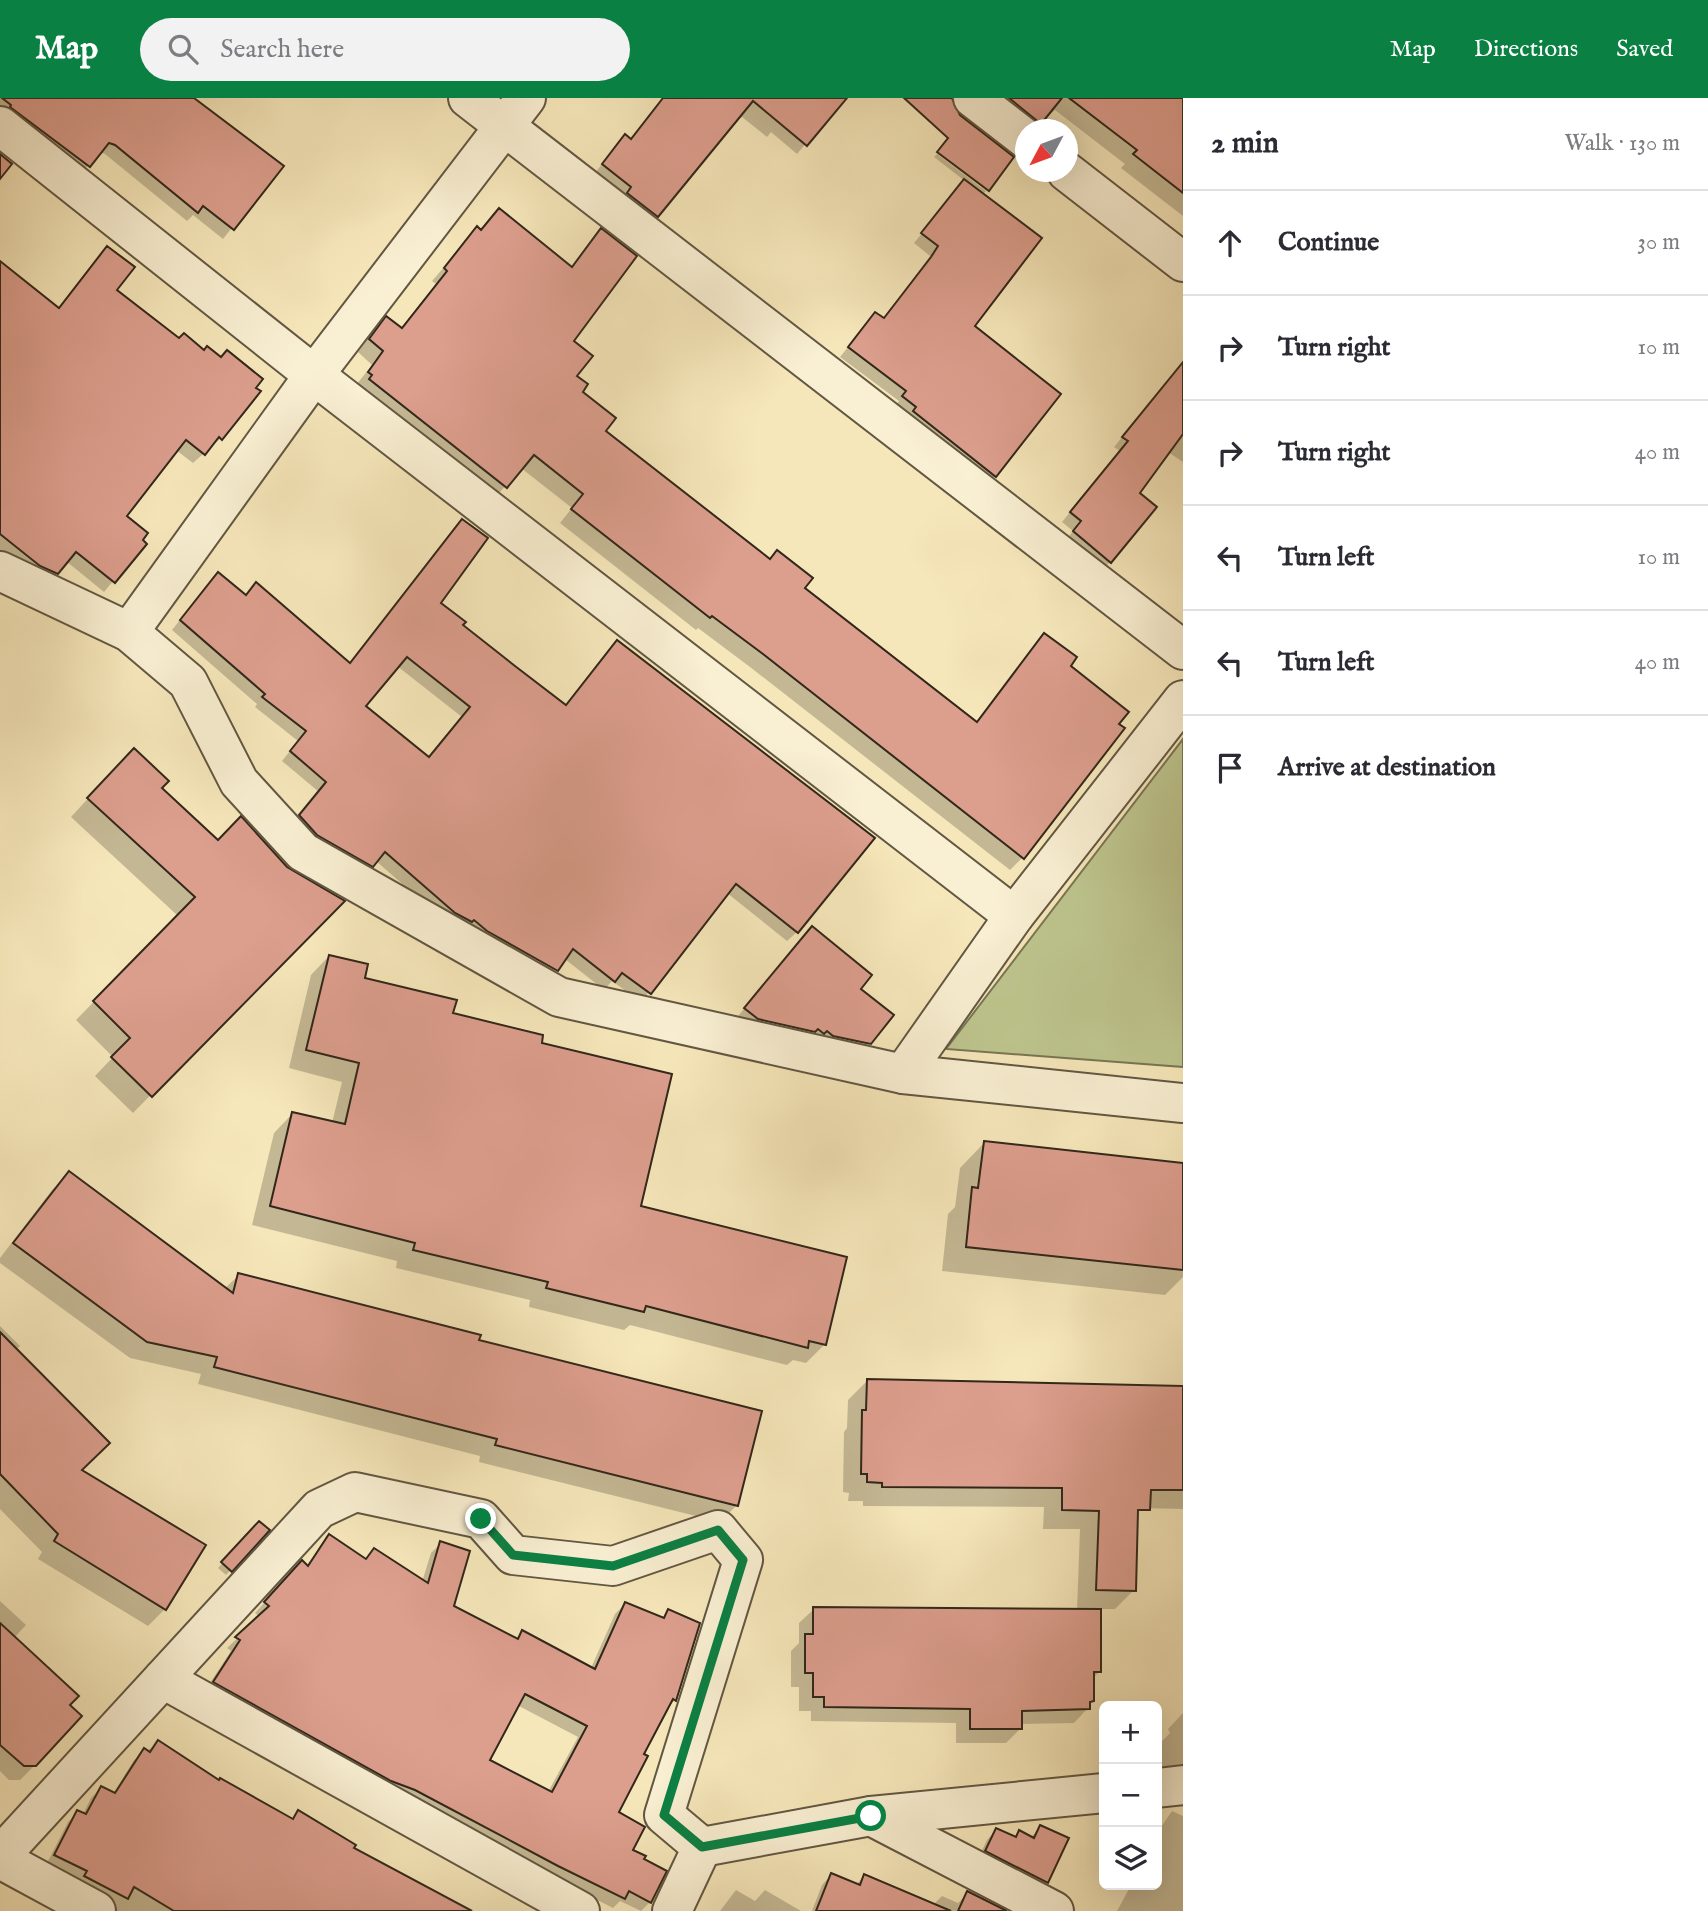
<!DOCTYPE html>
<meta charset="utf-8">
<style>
body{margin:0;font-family:"IM FELL English",serif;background:#f2f2f3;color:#2b2b33}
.controls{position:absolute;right:21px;bottom:21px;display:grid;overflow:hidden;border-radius:10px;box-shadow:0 7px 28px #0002}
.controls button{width:63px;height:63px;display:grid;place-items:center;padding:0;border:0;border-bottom:2px solid #e1e1e2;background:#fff;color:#2b2b33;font:35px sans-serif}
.compass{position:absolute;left:1015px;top:21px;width:63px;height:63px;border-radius:50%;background:#fff;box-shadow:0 7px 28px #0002;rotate:229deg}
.stop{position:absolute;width:21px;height:21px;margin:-16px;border:5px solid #0b8043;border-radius:50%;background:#fff}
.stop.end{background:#0b8043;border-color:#fff;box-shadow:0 2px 7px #0008}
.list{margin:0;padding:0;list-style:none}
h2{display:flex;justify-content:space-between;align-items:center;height:91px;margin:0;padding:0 28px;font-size:30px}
h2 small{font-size:23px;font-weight:400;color:#7c7c81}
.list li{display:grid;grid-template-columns:46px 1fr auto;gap:21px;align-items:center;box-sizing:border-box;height:105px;padding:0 28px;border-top:2px solid #e1e1e2}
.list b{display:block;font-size:26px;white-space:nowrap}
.list em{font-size:23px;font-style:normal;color:#7c7c81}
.icon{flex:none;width:38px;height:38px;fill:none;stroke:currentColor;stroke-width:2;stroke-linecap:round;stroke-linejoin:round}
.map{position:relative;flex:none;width:1183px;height:1813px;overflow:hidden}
header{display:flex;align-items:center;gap:42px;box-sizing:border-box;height:98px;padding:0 35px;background:#0b8043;color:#fff}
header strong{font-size:33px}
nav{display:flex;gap:38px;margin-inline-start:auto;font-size:24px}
.search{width:490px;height:63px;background:#f2f2f3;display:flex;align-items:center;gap:18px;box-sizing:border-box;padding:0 24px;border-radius:38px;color:#7c7c81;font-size:26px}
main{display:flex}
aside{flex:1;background:#fff}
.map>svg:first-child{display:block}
.green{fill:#bec58e;stroke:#787654;stroke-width:2}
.shadow{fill:#0003;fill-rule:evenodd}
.building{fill:#dc9e8d;stroke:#31271a;stroke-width:2;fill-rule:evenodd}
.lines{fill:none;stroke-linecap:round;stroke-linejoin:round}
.minor-casing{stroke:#625742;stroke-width:42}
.minor{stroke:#f9efd2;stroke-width:38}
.route{stroke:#0b8043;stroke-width:9}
</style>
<header>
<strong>Map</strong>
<div class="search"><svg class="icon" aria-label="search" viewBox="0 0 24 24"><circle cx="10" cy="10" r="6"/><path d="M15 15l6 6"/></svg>Search here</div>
<nav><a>Map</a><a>Directions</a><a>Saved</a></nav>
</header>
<main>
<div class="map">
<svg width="1183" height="1813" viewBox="0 0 1183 1813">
<rect width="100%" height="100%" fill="#f6e7ba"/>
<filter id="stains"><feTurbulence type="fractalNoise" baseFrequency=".00286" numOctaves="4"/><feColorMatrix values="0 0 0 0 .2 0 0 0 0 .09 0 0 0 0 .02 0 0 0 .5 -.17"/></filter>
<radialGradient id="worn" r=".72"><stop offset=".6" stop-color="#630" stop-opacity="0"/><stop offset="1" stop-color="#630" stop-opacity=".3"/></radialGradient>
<polygon class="green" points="1183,641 1183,969 946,951"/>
<g class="shadow">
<polygon points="0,0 191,0 281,68 223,141 193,117 187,123 105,56 99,54 79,78 0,19"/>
<polygon points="664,0 844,0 797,56 771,34 767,39 742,19 734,23 648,127 595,75 617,47 630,42"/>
<polygon points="1019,0 1180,0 1183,3 1183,118 1121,70 1125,66 1055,12 1033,32 1003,19"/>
<polygon points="937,56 986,93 982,97 972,228 995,378 986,387 895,308 899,303 840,259 875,216 883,222 930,158 914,145 965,83 934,59"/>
<polygon points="477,131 570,170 601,133 572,243 574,278 604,333 975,625 1044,537 1068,568 1022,760 1010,772 750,569 698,530 696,532 560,425 572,410 521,370 493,402 356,287 372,267 358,254 374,233 387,221 400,231 436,186 432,183"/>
<polygon points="107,150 115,192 221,340 193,365 176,352 125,418 144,446 104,494 66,463 47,485 30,477 0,454 0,165 57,211"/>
<polygon points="1183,281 1183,364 1168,354 1137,395 1110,464 1101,473 1065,443 1073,433 1062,424 1120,353 1114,349 1167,284"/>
<path d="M 462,423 L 438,505 L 797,834 L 787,843 L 727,795 L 641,904 L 612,883 L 604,892 L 565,861 L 547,881 L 446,824 L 376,763 L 363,777 L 291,727 L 319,694 L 282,663 L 298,643 L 255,609 L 257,606 L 172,532 L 209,486 L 245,498 L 349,566 ZM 397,568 L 462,619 L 428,660 L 363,609 Z"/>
<polygon points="116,670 160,690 218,744 286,770 342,803 133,1015 95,978 113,959 76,922 178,818 71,719"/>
<polygon points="812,830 870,945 857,958 733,924"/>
<polygon points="329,858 363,881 451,917 540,946 639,1109 825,1246 806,1265 793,1262 787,1267 630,1227 624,1232 529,1209 530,1202 396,1170 397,1163 252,1127 274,1035 292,1016 332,1025 342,984 289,970 311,877"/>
<polygon points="984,1045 1183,1067 1183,1179 1165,1197 942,1173 948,1116 955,1109 960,1070"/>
<polygon points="69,1075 224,1191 239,1177 737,1407 720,1424 479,1364 480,1358 198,1286 201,1276 130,1260 0,1165 0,1160 52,1092"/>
<polygon points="0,1228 20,1248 16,1252 80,1373 165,1511 148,1528 38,1461 42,1454 0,1411"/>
<polygon points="867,1283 1183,1289 1183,1411 1138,1410 1134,1492 1115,1511 1099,1511 1099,1574 1092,1581 1092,1603 1088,1610 1074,1625 1020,1626 1020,1631 1006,1645 956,1645 956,1625 811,1623 811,1613 799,1613 799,1589 791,1589 791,1553 799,1545 799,1525 814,1511 1077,1513 1080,1431 1043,1431 1044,1409 863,1408 863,1403 848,1403 849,1395 843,1394 844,1334 847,1330 848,1302"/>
<polygon points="259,1425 267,1433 226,1477 218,1470"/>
<path d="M 329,1438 L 364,1462 L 374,1452 L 422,1484 L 431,1455 L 441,1445 L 452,1508 L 515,1541 L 523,1534 L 591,1570 L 615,1516 L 625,1506 L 661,1521 L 668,1513 L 675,1602 L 666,1611 L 642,1657 L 617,1715 L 631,1752 L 641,1762 L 650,1804 L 641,1813 L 620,1803 L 613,1810 L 381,1692 L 204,1594 L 231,1553 L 227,1550 L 260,1519 L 255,1515 L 292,1474 L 306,1468 ZM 517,1607 L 578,1639 L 548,1694 L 488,1662 Z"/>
<polygon points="0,1503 26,1527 14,1540 68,1607 35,1667 20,1682 9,1682 0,1673"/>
<polygon points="1183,1615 1183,1679 1168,1685 1157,1661 1157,1648 1170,1635 1168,1631"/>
<polygon points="158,1645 219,1684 291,1722 298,1714 351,1751 454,1813 105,1813 46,1767 68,1724 78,1714 83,1716 91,1700 101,1690 113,1696 134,1662"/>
<polygon points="1172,1713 1183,1718 1183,1813 1117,1813 1131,1787 1157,1787 1157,1735"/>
<polygon points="1041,1729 1047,1784 1037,1794 977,1763 987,1742 996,1732 1013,1740 1019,1734 1030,1740"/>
<polygon points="831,1777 856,1787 864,1778 934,1806 942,1798 958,1805 968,1795 1003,1813 812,1813 822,1787"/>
<polygon points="736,1792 755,1803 765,1792 801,1813 720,1813"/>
</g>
<g class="building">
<polygon points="2,0 194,0 284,68 234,132 203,108 198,115 115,47 109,45 90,69 10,9 11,7"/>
<polygon points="663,0 847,0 807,48 753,3 658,119 627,95 631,89 602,66 625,36 631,41"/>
<polygon points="904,0 952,0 960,17 1014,59 989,93 937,54 948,40"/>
<polygon points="1009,0 1062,0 1041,26"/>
<polygon points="1069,0 1183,0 1183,95 1133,56 1137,52"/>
<polygon points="0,56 12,66 0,81"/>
<polygon points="964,81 1042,140 975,228 1061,296 996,379 913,313 916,309 902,298 906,293 848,249 875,214 884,220 931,159 938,148 921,135"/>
<polygon points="499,110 572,169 601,130 637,158 574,243 593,258 577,278 588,286 583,294 616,320 606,333 770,461 777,452 813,480 805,490 977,624 1044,535 1077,559 1071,568 1129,614 1119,626 1125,630 1024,761 763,556 712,518 710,520 571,411 583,396 534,357 507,390 369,281 372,277 368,274 383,253 369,241 386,218 402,230 447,173 444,170 477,128 481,132"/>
<polygon points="107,148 135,169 117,192 179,240 184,235 204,252 207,248 221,259 227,252 263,281 256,290 261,293 222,342 219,339 205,357 186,342 127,418 148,435 143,442 147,446 115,485 76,454 58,476 40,468 0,436 0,163 59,210"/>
<polygon points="1183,264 1183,336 1140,395 1157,409 1111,465 1073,433 1081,423 1070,414 1128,343 1122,339"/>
<path d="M 462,421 L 488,440 L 441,505 L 466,524 L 463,527 L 515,568 L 566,607 L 617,542 L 875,740 L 798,835 L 736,786 L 651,896 L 622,875 L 615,884 L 573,851 L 558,873 L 487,833 L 474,822 L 472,824 L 455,815 L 385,754 L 373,769 L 317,737 L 299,717 L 326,684 L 290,653 L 306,633 L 262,599 L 265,596 L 180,522 L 218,474 L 246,497 L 256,484 L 350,565 ZM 407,559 L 470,609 L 429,659 L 366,608 Z"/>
<polygon points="134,650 169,683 162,690 218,742 241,718 287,769 345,803 152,999 111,959 130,940 93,903 195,799 87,700"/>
<polygon points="812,828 872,877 861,891 894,917 871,946 833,938 827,933 824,936 818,931 815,934 758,921 744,910"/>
<polygon points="329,857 368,866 365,880 457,902 453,915 543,937 542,945 672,976 641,1108 847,1159 826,1247 809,1243 808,1250 646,1208 644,1214 546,1190 548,1184 413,1152 415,1145 270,1108 292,1014 345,1026 359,965 306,952"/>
<polygon points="984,1043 1183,1065 1183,1172 966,1149 972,1089 978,1090"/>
<polygon points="69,1073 233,1195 238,1175 481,1237 479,1242 762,1313 738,1408 495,1347 497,1341 214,1269 217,1259 147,1244 13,1145"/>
<polygon points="0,1234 110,1345 82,1372 206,1447 166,1512 54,1443 58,1436 0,1376"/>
<polygon points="867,1281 1183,1288 1183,1392 1151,1392 1150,1412 1138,1412 1136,1493 1096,1492 1099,1413 1062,1412 1062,1390 882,1389 882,1385 867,1384 867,1376 861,1376 862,1312 866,1312"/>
<polygon points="259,1423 270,1432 232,1474 221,1464"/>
<path d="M 329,1436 L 366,1461 L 374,1450 L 428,1485 L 440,1443 L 470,1453 L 454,1508 L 518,1541 L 522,1532 L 595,1571 L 625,1504 L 664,1520 L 668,1511 L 700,1525 L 676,1603 L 673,1601 L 644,1656 L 648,1658 L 619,1714 L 645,1729 L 633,1752 L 646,1758 L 644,1761 L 667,1773 L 651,1805 L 629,1793 L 625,1801 L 558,1768 L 415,1692 L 391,1683 L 213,1584 L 240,1542 L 235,1539 L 269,1508 L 264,1504 L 302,1462 L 308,1468 ZM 525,1596 L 587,1628 L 552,1694 L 490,1662 Z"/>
<polygon points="813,1509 1101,1511 1101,1574 1094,1574 1094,1603 1090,1604 1090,1611 1022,1613 1022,1631 970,1631 970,1611 824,1609 824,1599 813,1599 813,1575 805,1575 805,1536 813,1536"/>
<polygon points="0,1525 79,1598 70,1607 82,1618 36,1668 24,1668 0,1647"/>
<polygon points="158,1642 219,1682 220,1680 293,1721 298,1712 356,1747 354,1750 472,1813 174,1813 134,1789 128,1801 84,1778 87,1773 54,1757 77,1712 86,1716 101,1688 115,1695 144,1650 150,1654"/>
<polygon points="1040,1727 1069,1740 1048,1785 985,1753 996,1730 1016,1739 1019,1732 1034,1740"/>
<polygon points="831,1775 860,1787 864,1776 951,1813 816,1813"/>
<polygon points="967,1793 1007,1813 958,1813"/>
</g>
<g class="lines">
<defs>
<g id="minor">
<polyline points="468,0 1183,552"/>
<polyline points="973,0 1026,41"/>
<polyline points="0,28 314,277 1014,818"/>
<polyline points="1067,74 1183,164"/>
<polyline points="0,473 129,534 188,584 239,684 303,754 559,899 903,976 1183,1005"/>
<polyline points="129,534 314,277 526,0"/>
<polyline points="903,976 1014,818 1183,602"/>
<polyline points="163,1581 580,1813"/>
<polyline points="1157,1690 1183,1687"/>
<polyline points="871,1718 1054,1813"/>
<polyline points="702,1749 871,1718 1104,1695"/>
<polyline points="0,1758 319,1411 355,1394 481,1421 513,1457 613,1468 718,1432 743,1462 664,1717 702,1749 672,1813"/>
<polyline points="0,1761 96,1813"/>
</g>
</defs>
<use href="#minor" class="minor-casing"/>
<use href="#minor" class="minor"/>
</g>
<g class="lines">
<polyline class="route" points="481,1421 513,1457 613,1468 718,1432 743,1462 664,1717 702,1749 871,1718"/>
</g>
<rect width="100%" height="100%" filter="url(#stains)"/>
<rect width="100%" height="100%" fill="url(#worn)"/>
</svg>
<div class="controls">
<button>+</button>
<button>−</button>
<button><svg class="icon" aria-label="layers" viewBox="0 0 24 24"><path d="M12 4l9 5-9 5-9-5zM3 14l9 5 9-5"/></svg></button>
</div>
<svg class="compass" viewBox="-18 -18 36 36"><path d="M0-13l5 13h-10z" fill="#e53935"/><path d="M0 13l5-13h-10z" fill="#7c7c81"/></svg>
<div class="stop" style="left:871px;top:1718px"></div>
<div class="stop end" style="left:481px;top:1421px"></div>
</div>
<aside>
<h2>2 min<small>Walk · 130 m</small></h2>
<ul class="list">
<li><svg class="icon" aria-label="ahead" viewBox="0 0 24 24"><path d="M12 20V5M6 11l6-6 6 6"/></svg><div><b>Continue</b></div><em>30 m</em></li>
<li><svg class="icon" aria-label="right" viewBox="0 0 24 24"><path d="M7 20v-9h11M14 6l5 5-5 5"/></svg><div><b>Turn right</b></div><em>10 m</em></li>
<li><svg class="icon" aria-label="right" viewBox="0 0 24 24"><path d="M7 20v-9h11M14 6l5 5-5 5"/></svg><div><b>Turn right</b></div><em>40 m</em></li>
<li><svg class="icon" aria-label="left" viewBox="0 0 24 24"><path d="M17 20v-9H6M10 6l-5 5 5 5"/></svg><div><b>Turn left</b></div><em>10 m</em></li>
<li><svg class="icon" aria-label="left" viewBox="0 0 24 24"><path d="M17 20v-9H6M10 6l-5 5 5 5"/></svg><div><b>Turn left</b></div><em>40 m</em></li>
<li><svg class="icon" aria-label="arrive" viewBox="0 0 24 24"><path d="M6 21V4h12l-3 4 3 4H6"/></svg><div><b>Arrive at destination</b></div></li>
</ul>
</aside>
</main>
